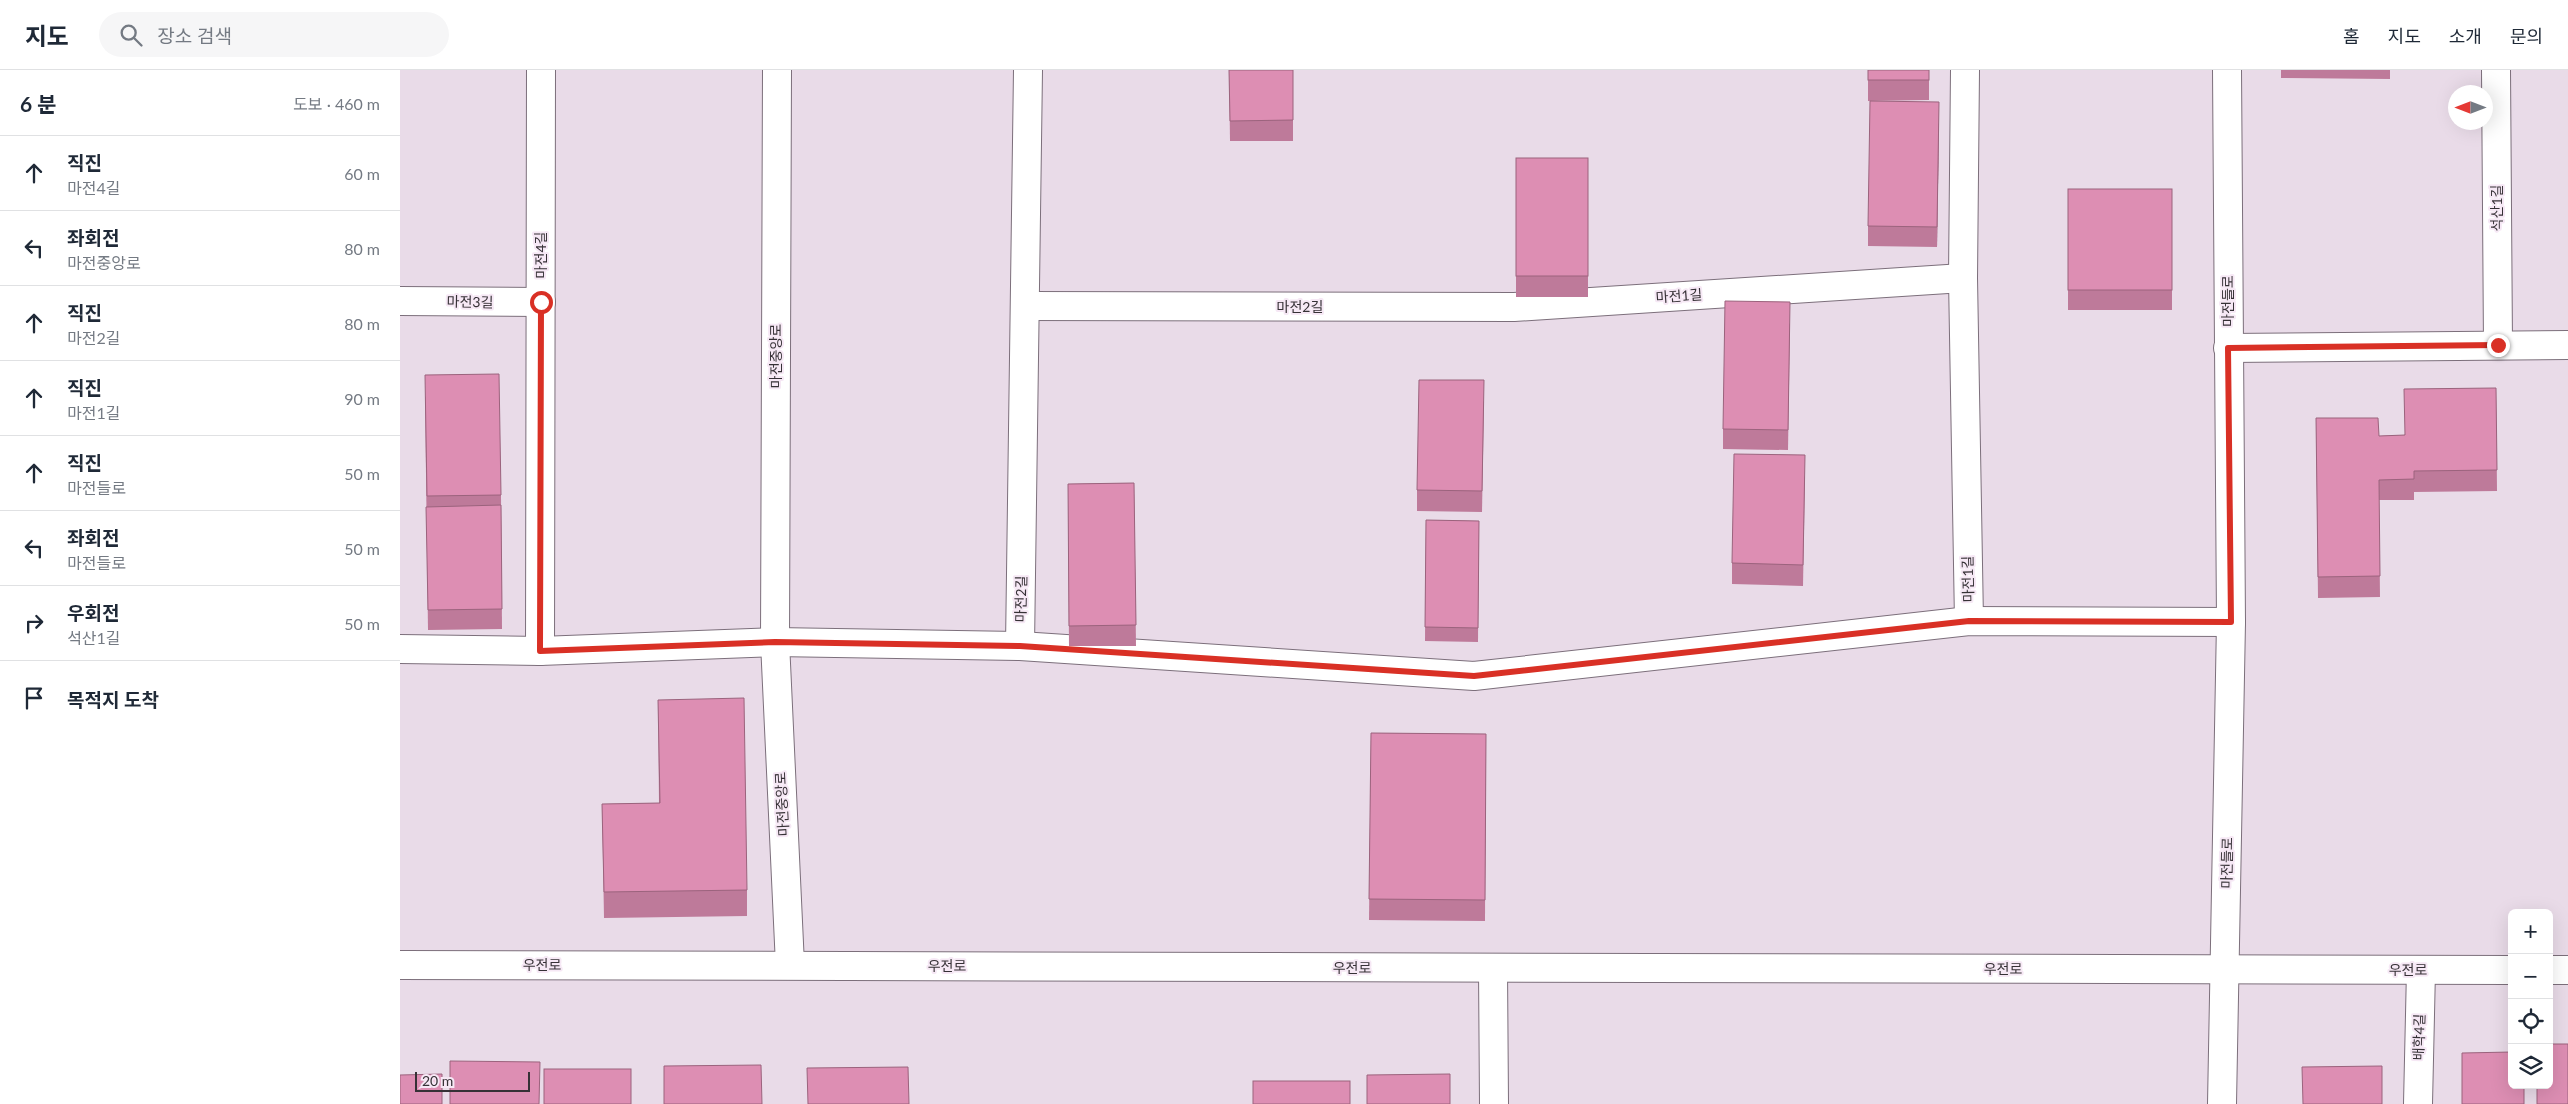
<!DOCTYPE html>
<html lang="ko">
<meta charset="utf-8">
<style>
body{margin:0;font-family:Lato,"Noto Sans KR",sans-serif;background:#f6f6f7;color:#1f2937}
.controls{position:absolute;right:15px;bottom:15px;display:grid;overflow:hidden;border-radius:8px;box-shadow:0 5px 20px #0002}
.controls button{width:45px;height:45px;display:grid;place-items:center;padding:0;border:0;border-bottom:1px solid #e0e1e3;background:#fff;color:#1f2937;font:25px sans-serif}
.compass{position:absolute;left:2048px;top:15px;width:45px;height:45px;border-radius:50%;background:#fff;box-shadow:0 5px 20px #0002;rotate:270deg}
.scale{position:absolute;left:15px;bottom:12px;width:115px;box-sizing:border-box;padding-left:5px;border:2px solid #363136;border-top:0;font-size:14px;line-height:18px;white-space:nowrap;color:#363136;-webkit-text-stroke:4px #f6e8f5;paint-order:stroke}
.stop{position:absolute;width:15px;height:15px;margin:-11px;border:4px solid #d93025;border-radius:50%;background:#fff}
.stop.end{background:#d93025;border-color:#fff;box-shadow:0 1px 5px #0008}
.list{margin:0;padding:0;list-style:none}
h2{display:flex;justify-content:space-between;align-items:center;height:65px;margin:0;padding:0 20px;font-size:21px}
h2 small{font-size:16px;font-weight:400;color:#747a83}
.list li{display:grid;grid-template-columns:32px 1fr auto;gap:15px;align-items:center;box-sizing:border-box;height:75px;padding:0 20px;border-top:1px solid #e0e1e3}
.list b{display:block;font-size:19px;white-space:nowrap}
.list p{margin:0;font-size:16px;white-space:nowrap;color:#747a83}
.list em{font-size:16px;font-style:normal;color:#747a83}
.icon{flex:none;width:28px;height:28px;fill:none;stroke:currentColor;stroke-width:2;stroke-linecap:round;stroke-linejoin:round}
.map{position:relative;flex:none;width:2168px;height:1034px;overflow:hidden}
header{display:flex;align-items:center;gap:30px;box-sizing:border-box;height:70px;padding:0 25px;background:#fff;border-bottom:1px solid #e0e1e3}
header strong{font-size:24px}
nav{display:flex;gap:28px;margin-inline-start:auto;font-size:18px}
.search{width:350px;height:45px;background:#f6f6f7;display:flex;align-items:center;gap:12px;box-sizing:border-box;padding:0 18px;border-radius:28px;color:#747a83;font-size:19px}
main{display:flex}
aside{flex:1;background:#fff}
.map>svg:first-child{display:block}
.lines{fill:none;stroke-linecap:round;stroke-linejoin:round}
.minor-casing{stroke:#7c6f7b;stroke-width:30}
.minor{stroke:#fff;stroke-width:28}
.wall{fill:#be7a9a}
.shaded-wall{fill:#9b637d}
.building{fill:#dd8eb3;stroke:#9b637d}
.route{stroke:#d93025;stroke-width:6}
.labels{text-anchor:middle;stroke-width:4;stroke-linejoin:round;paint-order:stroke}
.street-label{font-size:14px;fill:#363136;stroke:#f6e8f5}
</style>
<header>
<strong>지도</strong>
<div class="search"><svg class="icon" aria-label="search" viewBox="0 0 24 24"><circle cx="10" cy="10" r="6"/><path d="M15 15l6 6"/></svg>장소 검색</div>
<nav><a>홈</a><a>지도</a><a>소개</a><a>문의</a></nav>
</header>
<main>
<aside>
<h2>6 분<small>도보 · 460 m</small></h2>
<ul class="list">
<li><svg class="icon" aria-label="ahead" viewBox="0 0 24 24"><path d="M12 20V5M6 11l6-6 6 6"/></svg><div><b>직진</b><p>마전4길</p></div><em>60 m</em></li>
<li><svg class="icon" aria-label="left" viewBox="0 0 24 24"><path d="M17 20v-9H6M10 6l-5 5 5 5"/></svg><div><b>좌회전</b><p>마전중앙로</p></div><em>80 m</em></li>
<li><svg class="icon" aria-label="ahead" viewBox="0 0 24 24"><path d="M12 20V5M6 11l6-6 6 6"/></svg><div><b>직진</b><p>마전2길</p></div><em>80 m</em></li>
<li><svg class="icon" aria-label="ahead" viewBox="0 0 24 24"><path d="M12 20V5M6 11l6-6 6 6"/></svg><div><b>직진</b><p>마전1길</p></div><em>90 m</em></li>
<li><svg class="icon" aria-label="ahead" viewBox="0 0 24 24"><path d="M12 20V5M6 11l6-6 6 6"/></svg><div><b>직진</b><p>마전들로</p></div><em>50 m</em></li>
<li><svg class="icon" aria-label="left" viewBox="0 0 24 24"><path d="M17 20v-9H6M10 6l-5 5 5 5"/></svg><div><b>좌회전</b><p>마전들로</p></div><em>50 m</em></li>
<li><svg class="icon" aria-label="right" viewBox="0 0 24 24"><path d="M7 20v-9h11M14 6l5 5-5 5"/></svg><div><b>우회전</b><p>석산1길</p></div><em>50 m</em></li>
<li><svg class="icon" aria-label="arrive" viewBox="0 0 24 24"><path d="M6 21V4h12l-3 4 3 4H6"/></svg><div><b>목적지 도착</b></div></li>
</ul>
</aside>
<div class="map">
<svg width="2168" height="1034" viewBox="0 0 2168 1034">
<rect width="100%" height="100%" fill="#e9dbe8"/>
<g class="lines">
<defs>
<g id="minor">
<polyline points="377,0 375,572 390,895"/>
<polyline points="1565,0 1563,208 1569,551"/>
<polyline points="2096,0 2098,275"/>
<polyline points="0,231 141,232"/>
<polyline points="626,236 1114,237 1563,208"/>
<polyline points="1828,278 2168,275"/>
<polyline points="620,576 628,0"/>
<polyline points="0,579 140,581 375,572 620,576 1074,606 1569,551 1831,552"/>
<polyline points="140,581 141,0"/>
<polyline points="0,895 2112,900"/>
<polyline points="1093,898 1094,1034"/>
<polyline points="2149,900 2168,900"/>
<polyline points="1822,1034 1831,552 1827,0"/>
<polyline points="2018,1034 2021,900"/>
</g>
</defs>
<use href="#minor" class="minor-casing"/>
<use href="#minor" class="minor"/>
</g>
<g class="wall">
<polygon points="829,0 893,0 893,71 830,71"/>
<polygon points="1468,0 1529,0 1529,30 1468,31"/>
<polygon points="1881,0 1990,0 1990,9 1881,8"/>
<polygon points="1539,53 1537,177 1468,176 1468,156"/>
<rect x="1116" y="88" width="72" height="139"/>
<rect x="1668" y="119" width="104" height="121"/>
<polygon points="1390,253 1388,380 1323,379 1323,359"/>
<polygon points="2096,318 2097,421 2014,422 2014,430 1979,430 1980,527 1918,528 1916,348 1979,366 2004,365"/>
<polygon points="25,326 101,425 102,559 28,560"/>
<polygon points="1084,331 1082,442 1017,441 1017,420"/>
<polygon points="1405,406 1403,516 1332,514 1332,493"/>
<polygon points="734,413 736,576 669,576 668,414"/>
<polygon points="1026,450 1079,451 1078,572 1025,571"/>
<polygon points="258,630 347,820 347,846 204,848 202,734 259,733"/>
<polygon points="971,663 1086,664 1085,851 969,850"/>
</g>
<polygon class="shaded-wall" points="1539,32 1539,53 1537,177 1537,157"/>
<g class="building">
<polygon points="829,0 893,0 893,50 830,51"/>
<rect x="1468" y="0" width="61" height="10"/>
<polygon points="1470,31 1539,32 1537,157 1468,156"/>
<rect x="1116" y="88" width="72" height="118"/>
<rect x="1668" y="119" width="104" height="101"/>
<polygon points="1325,231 1390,232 1388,360 1323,359"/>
<polygon points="99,304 101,425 27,426 25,305"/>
<polygon points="1019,310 1084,310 1082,421 1017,420"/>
<polygon points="2096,318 2097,400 2014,401 2014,409 1979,410 1980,506 1918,507 1916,348 1978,348 1979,366 2005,365 2004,319"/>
<polygon points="1334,384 1405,385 1403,495 1332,493"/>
<polygon points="734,413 736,555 669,556 668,414"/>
<polygon points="101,435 102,539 28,540 26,437"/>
<polygon points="1026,450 1079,451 1078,558 1025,557"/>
<polygon points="344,628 347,820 204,822 202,734 260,733 258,630"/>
<polygon points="971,663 1086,664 1085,830 969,829"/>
<polygon points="2149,974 2168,974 2168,1034 2137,1034 2137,1015 2149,1015"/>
<polygon points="2112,982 2112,1015 2124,1015 2124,1034 2062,1034 2062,983"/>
<polygon points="50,991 140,992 139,1034 50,1034"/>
<polygon points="361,995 362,1034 264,1034 264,996"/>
<polygon points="1982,996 1982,1034 1903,1034 1902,997"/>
<polygon points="508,997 509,1034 408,1034 407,998"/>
<rect x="144" y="999" width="87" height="35"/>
<polygon points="42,1004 42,1034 0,1034 0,1005"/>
<polygon points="1050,1004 1050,1034 967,1034 967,1005"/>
<rect x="853" y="1011" width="97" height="23"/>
</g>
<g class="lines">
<polyline class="route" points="141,232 140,581 375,572 620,576 1074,606 1569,551 1831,552 1828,278 2098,275"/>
</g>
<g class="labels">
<g class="street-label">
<text transform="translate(2097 138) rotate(-90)" y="5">석산1길</text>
<text transform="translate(141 185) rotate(-90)" y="5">마전4길</text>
<text transform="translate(1279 226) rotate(-4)" y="5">마전1길</text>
<text transform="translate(1828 231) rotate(-90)" y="5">마전들로</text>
<text transform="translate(70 232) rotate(1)" y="5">마전3길</text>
<text x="900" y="242">마전2길</text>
<text transform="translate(376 286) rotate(-90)" y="5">마전중앙로</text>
<text transform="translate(1568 509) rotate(-91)" y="5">마전1길</text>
<text transform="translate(621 529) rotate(-89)" y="5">마전2길</text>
<text transform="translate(382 734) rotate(-93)" y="5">마전중앙로</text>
<text transform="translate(1827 793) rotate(-89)" y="5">마전들로</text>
<text x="142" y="900">우전로</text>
<text x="547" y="901">우전로</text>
<text x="952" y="903">우전로</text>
<text x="1603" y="904">우전로</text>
<text x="2008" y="905">우전로</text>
<text transform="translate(2019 967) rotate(-88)" y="5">배학4길</text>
</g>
</g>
</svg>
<div class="controls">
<button>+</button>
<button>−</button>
<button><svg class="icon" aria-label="locate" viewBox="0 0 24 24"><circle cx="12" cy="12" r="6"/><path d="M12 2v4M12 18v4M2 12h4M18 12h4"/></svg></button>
<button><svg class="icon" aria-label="layers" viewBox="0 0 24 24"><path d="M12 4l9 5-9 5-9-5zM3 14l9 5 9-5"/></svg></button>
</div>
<svg class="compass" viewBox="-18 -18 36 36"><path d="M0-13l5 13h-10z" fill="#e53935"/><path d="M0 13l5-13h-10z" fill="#747a83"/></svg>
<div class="scale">20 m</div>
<div class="stop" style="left:141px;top:232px"></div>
<div class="stop end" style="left:2098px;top:275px"></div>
</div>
</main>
